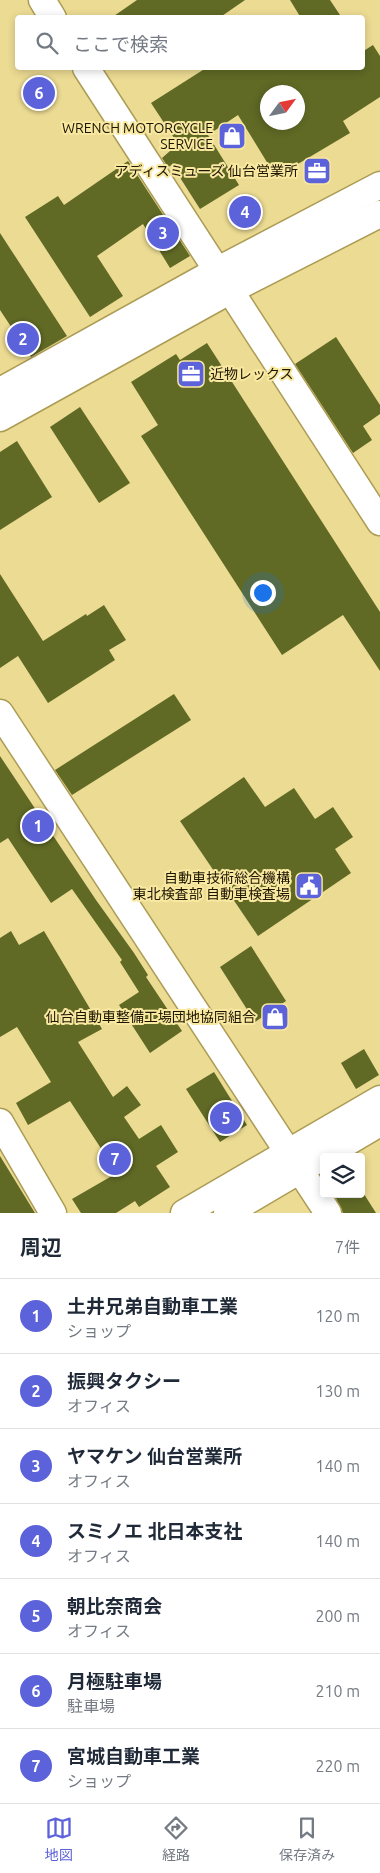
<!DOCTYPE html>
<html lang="ja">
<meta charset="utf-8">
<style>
body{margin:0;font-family:Ubuntu,"Noto Sans JP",sans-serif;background:#f2f2f3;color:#1f2937}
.controls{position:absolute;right:15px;bottom:15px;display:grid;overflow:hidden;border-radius:5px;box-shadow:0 2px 8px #0003}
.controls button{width:45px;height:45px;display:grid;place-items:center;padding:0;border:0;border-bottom:1px solid #e0e1e3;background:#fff;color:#1f2937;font:25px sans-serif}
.compass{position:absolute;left:260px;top:85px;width:45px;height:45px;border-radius:50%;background:#fff;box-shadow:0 2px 8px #0003;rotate:57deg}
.you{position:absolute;left:262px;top:592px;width:18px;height:18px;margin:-12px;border:4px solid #fff;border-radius:50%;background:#1a73e8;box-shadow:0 0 0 8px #1a73e833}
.badge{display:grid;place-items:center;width:32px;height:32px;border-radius:50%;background:#5c62da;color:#fff;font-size:16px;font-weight:700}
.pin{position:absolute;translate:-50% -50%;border:2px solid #fff;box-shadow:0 1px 5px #0006}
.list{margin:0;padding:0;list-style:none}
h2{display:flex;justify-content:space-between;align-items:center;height:65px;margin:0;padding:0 20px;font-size:21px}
h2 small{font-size:16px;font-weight:400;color:#747a83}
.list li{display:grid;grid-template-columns:32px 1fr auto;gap:15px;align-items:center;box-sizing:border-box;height:75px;padding:0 20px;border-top:1px solid #e0e1e3}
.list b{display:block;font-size:19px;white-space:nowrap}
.list p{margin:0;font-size:16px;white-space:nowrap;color:#747a83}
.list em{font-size:16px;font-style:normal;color:#747a83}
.icon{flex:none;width:28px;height:28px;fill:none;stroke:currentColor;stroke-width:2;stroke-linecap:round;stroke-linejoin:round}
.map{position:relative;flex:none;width:380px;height:1213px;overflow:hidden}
.search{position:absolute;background:#fff;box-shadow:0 2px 8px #0003;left:15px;right:15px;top:15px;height:55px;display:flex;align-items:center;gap:12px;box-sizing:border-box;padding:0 18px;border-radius:5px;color:#747a83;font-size:19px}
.sheet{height:590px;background:#fff}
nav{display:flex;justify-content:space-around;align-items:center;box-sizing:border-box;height:70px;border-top:1px solid #e0e1e3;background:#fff;font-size:14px;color:#747a83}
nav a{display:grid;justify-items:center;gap:2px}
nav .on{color:#5c62da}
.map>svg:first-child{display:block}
.building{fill:#606a25;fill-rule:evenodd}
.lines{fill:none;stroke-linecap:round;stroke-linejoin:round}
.minor-casing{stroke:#ac9c55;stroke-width:29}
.minor{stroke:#fff;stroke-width:26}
.labels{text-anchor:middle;stroke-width:4;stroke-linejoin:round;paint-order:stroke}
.poi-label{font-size:14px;fill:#1c1500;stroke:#f9e8a0;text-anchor:end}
</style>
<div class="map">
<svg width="380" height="1213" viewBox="0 0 380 1213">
<rect width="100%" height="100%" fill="#ecdb93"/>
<g class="building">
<polygon points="137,0 245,0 219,18 111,18"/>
<polygon points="290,0 330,0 342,18 301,18"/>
<path d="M 373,45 L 380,56 L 380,97 L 343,121 L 350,133 L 276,177 L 238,115 L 208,135 L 239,185 L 200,209 L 172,165 L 168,167 L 162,158 L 178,144 L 151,103 L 206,68 L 362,68 L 362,52 ZM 268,92 L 298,92 L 298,122 L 268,122 Z"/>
<polygon points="128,161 190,256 170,268 143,224 97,256 123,296 90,317 25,217 58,196 64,205"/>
<polygon points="0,233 67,336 31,357 0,310"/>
<polygon points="336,337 380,405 380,414 363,426 372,440 353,453 295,364"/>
<polygon points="207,343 380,612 380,671 343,615 282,655 141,436 158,425 131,382 176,354 180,360"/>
<polygon points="80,407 130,483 99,503 50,427"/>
<polygon points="17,441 52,497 0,530 0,452"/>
<polygon points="0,574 43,641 86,614 87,616 104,605 126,640 109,650 115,660 48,703 18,656 0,668"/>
<polygon points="174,694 191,720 72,795 55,770"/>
<polygon points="0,756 96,900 134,953 148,975 146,977 182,1031 150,1053 119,1005 139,992 120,962 122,960 72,889 51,903 8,838 0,843"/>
<polygon points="244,777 265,807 294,788 315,819 333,807 353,837 335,849 351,873 258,936 180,821"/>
<polygon points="11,931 19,945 44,931 102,1029 78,1042 113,1097 127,1086 141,1105 124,1117 139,1139 161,1125 178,1152 156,1166 170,1187 139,1207 135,1201 116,1213 81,1213 72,1199 117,1173 70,1101 28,1125 16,1103 51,1082 17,1027 0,1037 0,938"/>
<polygon points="251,946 286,1001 255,1022 220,967"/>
<polygon points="364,1049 379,1075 356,1089 341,1063"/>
<polygon points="214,1072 247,1125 220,1142 186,1089"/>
<polygon points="0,1156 35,1213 0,1213"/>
<polygon points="334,1194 364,1194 376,1213 343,1213"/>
</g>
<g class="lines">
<defs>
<g id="minor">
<polyline points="42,0 53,18"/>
<polyline points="86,68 380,522"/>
<polyline points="0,391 218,270 380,185"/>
<polyline points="0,418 231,290 380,214"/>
<polyline points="0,713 328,1213"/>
<polyline points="0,1122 53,1213"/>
<polyline points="184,1213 380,1099"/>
<polyline points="227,1213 380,1123"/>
</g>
</defs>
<use href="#minor" class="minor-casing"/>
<use href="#minor" class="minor"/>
</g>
<defs>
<symbol id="shop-square" viewBox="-11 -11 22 22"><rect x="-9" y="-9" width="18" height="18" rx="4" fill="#5c62da" stroke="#f9e8a0"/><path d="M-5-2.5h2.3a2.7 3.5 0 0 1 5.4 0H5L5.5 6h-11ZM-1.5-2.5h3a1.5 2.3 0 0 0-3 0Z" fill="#fff"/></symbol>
<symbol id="office-square" viewBox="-11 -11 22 22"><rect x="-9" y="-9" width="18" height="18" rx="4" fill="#5c62da" stroke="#f9e8a0"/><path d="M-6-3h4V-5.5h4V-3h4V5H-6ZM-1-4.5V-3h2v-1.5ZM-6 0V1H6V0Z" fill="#fff"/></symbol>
<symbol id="civic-square" viewBox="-11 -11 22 22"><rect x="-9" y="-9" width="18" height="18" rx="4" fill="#5c62da" stroke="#f9e8a0"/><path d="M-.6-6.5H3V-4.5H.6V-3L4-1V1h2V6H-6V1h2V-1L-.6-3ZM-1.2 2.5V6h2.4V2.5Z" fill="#fff"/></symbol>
</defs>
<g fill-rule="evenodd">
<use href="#shop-square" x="216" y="120" width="32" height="32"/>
<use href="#office-square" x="301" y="155" width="32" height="32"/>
<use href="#office-square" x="175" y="358" width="32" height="32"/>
<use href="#civic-square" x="293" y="870" width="32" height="32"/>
<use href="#shop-square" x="259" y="1001" width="32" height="32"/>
</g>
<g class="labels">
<g class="poi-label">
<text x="213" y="133">WRENCH MOTORCYCLE<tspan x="213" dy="16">SERVICE</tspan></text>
<text x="298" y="176">アディスミューズ 仙台営業所</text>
<text x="210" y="379" text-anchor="start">近物レックス</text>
<text x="290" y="883">自動車技術総合機構<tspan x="290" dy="16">東北検査部 自動車検査場</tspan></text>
<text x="256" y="1022">仙台自動車整備工場団地協同組合</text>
</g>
</g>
</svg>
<div class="controls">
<button><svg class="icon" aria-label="layers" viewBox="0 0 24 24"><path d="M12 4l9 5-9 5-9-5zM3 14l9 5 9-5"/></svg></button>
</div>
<svg class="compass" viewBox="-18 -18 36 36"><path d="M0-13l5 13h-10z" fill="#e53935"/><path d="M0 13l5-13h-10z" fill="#747a83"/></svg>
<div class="you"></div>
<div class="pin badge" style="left:38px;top:826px">1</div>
<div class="pin badge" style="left:23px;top:339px">2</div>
<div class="pin badge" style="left:163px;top:233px">3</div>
<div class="pin badge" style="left:245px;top:212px">4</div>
<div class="pin badge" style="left:226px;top:1118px">5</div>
<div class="pin badge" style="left:39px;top:93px">6</div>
<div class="pin badge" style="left:115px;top:1159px">7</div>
<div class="search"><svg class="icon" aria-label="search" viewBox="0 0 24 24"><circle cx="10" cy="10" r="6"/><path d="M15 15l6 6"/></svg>ここで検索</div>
</div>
<section class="sheet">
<h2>周辺<small>7件</small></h2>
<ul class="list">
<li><span class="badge">1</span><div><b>土井兄弟自動車工業</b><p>ショップ</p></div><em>120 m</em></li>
<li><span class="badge">2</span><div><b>振興タクシー</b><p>オフィス</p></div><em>130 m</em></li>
<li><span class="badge">3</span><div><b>ヤマケン 仙台営業所</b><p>オフィス</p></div><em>140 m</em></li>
<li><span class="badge">4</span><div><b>スミノエ 北日本支社</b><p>オフィス</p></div><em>140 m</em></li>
<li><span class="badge">5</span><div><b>朝比奈商会</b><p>オフィス</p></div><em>200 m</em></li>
<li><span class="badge">6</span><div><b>月極駐車場</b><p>駐車場</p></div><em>210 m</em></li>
<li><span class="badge">7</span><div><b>宮城自動車工業</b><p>ショップ</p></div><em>220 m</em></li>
</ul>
</section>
<nav>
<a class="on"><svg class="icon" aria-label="map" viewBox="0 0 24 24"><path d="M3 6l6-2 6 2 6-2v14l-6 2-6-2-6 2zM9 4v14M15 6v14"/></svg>地図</a>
<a><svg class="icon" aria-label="directions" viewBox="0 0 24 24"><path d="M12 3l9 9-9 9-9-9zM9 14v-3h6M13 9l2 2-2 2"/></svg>経路</a>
<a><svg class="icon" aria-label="saved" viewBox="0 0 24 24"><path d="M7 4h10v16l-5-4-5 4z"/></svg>保存済み</a>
</nav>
